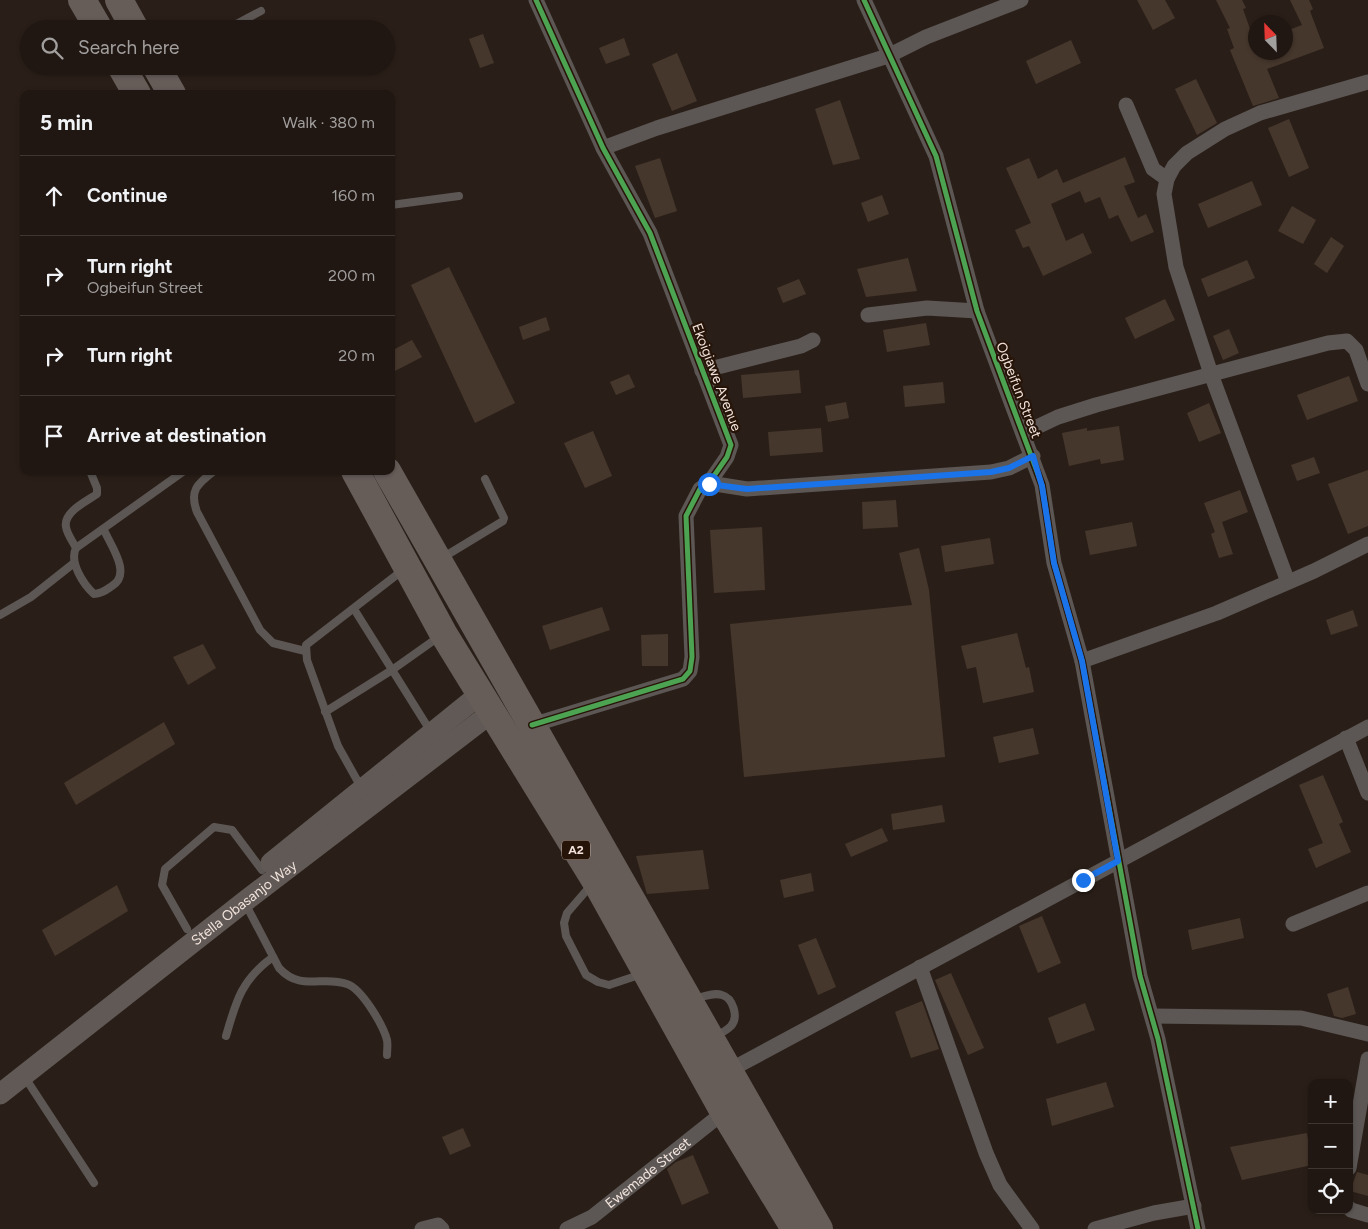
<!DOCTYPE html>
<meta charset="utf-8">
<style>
body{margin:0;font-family:Figtree,sans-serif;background:#28201b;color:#f1f3f6}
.controls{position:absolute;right:15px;bottom:15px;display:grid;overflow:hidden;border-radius:10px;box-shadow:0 1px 4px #0004}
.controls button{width:45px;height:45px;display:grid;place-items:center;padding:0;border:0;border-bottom:1px solid #3d3632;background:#201712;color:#f1f3f6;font:25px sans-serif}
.compass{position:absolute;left:1248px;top:15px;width:45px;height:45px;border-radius:50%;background:#201712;box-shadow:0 1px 4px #0004;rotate:337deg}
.stop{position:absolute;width:15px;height:15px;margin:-11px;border:4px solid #1a73e8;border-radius:50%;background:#fff}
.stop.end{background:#1a73e8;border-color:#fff;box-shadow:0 1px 5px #0008}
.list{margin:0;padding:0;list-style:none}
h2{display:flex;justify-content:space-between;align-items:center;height:65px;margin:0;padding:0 20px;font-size:21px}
h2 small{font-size:16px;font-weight:400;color:#a29f9f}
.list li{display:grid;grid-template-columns:32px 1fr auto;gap:15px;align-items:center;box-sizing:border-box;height:80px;padding:0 20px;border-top:1px solid #3d3632}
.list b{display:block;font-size:19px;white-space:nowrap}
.list p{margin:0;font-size:16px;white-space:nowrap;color:#a29f9f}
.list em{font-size:16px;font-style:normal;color:#a29f9f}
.icon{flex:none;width:28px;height:28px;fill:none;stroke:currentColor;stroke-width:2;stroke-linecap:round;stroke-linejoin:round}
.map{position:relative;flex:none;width:1368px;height:1229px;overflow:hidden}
.search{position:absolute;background:#201712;box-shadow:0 1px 4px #0004;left:20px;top:20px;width:375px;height:55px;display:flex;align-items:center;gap:12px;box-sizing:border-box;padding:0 18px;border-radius:28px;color:#a29f9f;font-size:19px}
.panel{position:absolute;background:#201712;box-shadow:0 1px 4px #0004;left:20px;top:90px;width:375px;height:385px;border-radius:10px}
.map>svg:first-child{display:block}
.building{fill:#46372c}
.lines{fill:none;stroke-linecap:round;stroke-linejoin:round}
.lane{stroke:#5c5754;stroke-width:8}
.street{stroke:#5c5754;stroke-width:15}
.secondary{stroke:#605955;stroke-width:21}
.highway{stroke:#665d59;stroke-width:28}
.cycleway-casing{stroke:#271408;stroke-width:8}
.cycleway{stroke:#4ca352;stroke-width:5}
.route{stroke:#1a73e8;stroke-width:6}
.labels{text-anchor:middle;stroke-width:4.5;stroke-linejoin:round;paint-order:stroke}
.shield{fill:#271408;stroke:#b5a59c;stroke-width:1}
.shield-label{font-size:12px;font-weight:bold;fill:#f2e3dc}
.street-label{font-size:14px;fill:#f2e3dc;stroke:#271408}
</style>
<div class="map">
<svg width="1368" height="1229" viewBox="0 0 1368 1229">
<rect width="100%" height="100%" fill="#2a1f18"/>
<g class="building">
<polygon points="1137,0 1165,0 1175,18 1153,30"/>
<polygon points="1216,0 1242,0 1246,8 1243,9 1256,46 1256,52 1286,52 1286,31 1302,25 1290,0 1309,0 1313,9 1310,11 1324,48 1267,69 1279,98 1253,106 1230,50 1234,48 1227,29 1230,28"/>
<polygon points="483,34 494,63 480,68 469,39"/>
<polygon points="624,38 630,55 606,64 599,48"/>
<polygon points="1071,40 1081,63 1036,84 1026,61"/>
<polygon points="677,53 697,101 672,111 652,64"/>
<polygon points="1196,79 1217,123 1197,135 1175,89"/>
<polygon points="840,100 860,159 833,165 815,109"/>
<polygon points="1289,119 1309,168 1289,177 1268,128"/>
<polygon points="1125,157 1135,182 1124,186 1138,218 1146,214 1154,232 1131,242 1118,215 1109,219 1100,197 1085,203 1080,191 1051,204 1066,241 1083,233 1092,253 1043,276 1029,246 1023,248 1015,230 1031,223 1006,168 1029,158 1038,179 1057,169 1063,183"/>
<polygon points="660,158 677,211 655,218 635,166"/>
<polygon points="1252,181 1262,205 1208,228 1198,204"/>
<polygon points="882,195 889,214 868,222 861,203"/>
<polygon points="1292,206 1316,220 1303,244 1278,231"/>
<polygon points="1331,237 1344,246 1327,273 1314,264"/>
<polygon points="908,258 917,291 866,297 857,269"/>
<polygon points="1247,260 1255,278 1208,297 1201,279"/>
<polygon points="449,267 515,403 475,423 411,285"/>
<polygon points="799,279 806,294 783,303 777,288"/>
<polygon points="1165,299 1175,320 1135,339 1125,318"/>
<polygon points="546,317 550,330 523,340 519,327"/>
<polygon points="926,323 930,345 887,352 883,330"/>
<polygon points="1229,329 1239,353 1223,360 1213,336"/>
<polygon points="412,340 422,357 391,373 391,351"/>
<polygon points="799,370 801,393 743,398 741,375"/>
<polygon points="629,374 635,387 616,395 610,382"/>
<polygon points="1349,376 1358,401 1307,420 1297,395"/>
<polygon points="943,382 945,403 905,407 903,386"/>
<polygon points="846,402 849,418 828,422 825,406"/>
<polygon points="1209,403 1221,433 1199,442 1187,413"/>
<polygon points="1119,426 1124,460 1101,464 1100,459 1069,466 1062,433 1087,428 1087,431"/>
<polygon points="821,428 823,452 770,456 768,432"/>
<polygon points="593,431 612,476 585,488 564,443"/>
<polygon points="1314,457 1320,473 1297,481 1291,465"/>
<polygon points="1368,470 1368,526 1348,534 1328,484"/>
<polygon points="1240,490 1248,512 1222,522 1233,554 1219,558 1211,534 1215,532 1204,503"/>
<polygon points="896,500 898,527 863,529 862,502"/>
<polygon points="1132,522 1137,546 1090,555 1085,531"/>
<polygon points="762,527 765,590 714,593 710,530"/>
<polygon points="990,538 994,564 945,572 941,546"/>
<polygon points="919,548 929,590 945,757 744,777 730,624 912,605 899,553"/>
<polygon points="602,607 610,630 550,650 542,626"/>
<polygon points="1353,610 1358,626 1331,635 1326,620"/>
<polygon points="1017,633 1026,668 1029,667 1034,692 983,703 976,667 967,669 961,646"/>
<polygon points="668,634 668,666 642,666 641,635"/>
<polygon points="203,644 216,668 188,685 173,657"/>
<polygon points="164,722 175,744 76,805 64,783"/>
<polygon points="1033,728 1039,754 999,763 993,737"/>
<polygon points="1323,775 1343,822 1339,824 1351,852 1316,868 1308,849 1323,843 1299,785"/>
<polygon points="942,805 945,822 893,830 891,814"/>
<polygon points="882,828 888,841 851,857 845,844"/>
<polygon points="703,850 709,889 647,894 636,856"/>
<polygon points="811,873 814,891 784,898 780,880"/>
<polygon points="117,885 128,911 55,956 42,930"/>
<polygon points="1042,916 1061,963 1038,973 1019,926"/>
<polygon points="1240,918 1244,938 1192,950 1188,930"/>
<polygon points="816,938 836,987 818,995 798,945"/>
<polygon points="951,973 984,1048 968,1055 935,980"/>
<polygon points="1348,987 1356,1014 1342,1018 1334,1016 1327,994"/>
<polygon points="922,1001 939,1049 911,1058 895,1012"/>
<polygon points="1085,1003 1095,1030 1057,1044 1048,1018"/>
<polygon points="1106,1082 1114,1107 1052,1126 1046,1099"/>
<polygon points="463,1128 471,1146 450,1155 442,1137"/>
<polygon points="1307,1133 1312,1165 1242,1180 1230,1147"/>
<polygon points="693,1155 709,1193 682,1205 667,1169 676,1162"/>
<polygon points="1357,1172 1368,1175 1368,1196 1350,1191"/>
</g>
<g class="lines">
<g class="lane">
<polyline points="227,29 261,11"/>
<polyline points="391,205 459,196"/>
<path d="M 214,471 C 197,484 189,491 197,512 L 260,630 L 273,643 L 305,651"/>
<path d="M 104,530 C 111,546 132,574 112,586 C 106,590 101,594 94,594 C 83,584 69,562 76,548 L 184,471"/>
<path d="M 76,548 C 73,542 67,534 66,527 C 63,512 87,501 97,494 L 97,488 L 90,471"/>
<polyline points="442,558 503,521 504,518 485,479"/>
<polyline points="354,609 431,732"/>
<polyline points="0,615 31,597 74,563"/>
<polyline points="325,712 392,670 440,636"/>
<polyline points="362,789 338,746 307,660 306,645 403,570"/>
<polyline points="592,884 567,913 564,923 566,936 586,975 598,982 609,985 642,974"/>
<path d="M 245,903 L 279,968 C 301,992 322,975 347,984 C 362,989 383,1025 387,1040 C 388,1045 387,1050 387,1055"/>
<polyline points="187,929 162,885 165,869 214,827 232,830 262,870"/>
<path d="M 694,999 C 703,997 713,992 722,995 C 733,998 739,1017 731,1026 C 727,1030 720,1034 714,1037"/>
<path d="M 226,1036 C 236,1001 242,979 273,957"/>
<polyline points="24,1076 94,1183"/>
</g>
<g class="street">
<polyline points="864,0 936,156 977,311 1042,485 1054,563 1082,661 1140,976 1158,1039 1198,1229"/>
<polyline points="1126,105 1153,169 1167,179"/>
<polyline points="603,148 657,128 888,56 926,37 1021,0"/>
<polyline points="868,315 927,308 977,311"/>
<polyline points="702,371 801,346 813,340"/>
<polyline points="1024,433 1058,417 1096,405 1328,343 1347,341 1356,350 1368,384"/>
<polyline points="709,483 747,489 991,472 1009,468 1033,456"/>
<polyline points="1288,582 1211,374 1176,267 1164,194 1167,179 1174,166 1187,153 1225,129 1260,113 1368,82"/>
<polyline points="1082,661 1217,613 1314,571 1368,544"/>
<polyline points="532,725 683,679 690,671 692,657 686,516 700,489 709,483 727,457 731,445 650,233 603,148 536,0"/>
<polyline points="1346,738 1368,793"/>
<polyline points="1293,924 1368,893"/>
<polyline points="920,967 986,1153 1000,1185 1032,1229"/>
<polyline points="1152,1016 1301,1018 1368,1034"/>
<polyline points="728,1071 1368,727"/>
<polyline points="1349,1168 1368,1059"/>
<polyline points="1349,1208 1351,1210 1368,1215"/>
<polyline points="422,1229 438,1225 442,1229"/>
<path id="s1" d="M 567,1229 L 592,1217 L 724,1112"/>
<polyline points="1095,1229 1154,1213 1194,1206"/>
</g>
<g class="secondary">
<polyline points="271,863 479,695"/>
<path id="s2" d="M 0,1094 L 244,902 L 491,713"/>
</g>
<g class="highway">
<polyline points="82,0 99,29"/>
<polyline points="119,0 135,29"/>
<polyline points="121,66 137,94"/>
<polyline points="156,66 172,94"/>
<polyline points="355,471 443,633 595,880 724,1112 795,1229"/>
<polyline points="387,471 819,1229"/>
</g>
<defs>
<g id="cycleway">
<polyline points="864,0 936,156 977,311 1042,485 1054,563 1082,661 1140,976 1158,1039 1198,1229"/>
<polyline points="532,725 683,679 690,671 692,657 686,516 700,489 709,483 727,457 731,445 650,233 603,148 536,0"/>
</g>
</defs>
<use href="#cycleway" class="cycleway-casing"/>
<use href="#cycleway" class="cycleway"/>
</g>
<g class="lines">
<polyline class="route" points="709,484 747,489 991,472 1009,468 1033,456 1042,486 1054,563 1082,661 1118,861 1083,880"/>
</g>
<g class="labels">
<rect class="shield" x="562" y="840.5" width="28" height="19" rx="4"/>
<g class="shield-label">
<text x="576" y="854">A2</text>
</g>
<g class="street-label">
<text transform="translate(717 377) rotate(69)" y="5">Ekoigiawe Avenue</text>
<text transform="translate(1019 390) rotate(69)" y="5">Ogbeifun Street</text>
<text dy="5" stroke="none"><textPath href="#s2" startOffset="310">Stella Obasanjo Way</textPath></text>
<text dy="5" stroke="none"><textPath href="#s1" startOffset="99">Ewemade Street</textPath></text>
</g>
</g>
</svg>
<div class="controls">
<button>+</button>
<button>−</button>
<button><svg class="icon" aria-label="locate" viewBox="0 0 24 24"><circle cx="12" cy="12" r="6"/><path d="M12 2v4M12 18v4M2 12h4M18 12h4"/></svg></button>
</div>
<svg class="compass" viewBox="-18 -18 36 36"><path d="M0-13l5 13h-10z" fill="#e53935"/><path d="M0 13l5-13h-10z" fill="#a29f9f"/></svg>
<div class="stop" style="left:709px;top:484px"></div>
<div class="stop end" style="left:1083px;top:880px"></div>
<div class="search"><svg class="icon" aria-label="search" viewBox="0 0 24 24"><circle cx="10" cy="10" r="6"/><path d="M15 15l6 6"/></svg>Search here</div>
<section class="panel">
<h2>5 min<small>Walk · 380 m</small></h2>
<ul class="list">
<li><svg class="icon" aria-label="ahead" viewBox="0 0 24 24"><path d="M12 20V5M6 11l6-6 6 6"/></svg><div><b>Continue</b></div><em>160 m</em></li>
<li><svg class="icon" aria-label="right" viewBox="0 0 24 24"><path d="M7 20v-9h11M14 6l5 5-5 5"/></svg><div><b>Turn right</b><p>Ogbeifun Street</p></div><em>200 m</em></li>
<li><svg class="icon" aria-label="right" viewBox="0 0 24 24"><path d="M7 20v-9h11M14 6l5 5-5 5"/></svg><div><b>Turn right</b></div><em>20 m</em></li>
<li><svg class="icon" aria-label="arrive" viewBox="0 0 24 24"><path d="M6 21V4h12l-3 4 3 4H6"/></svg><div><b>Arrive at destination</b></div></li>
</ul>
</section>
</div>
